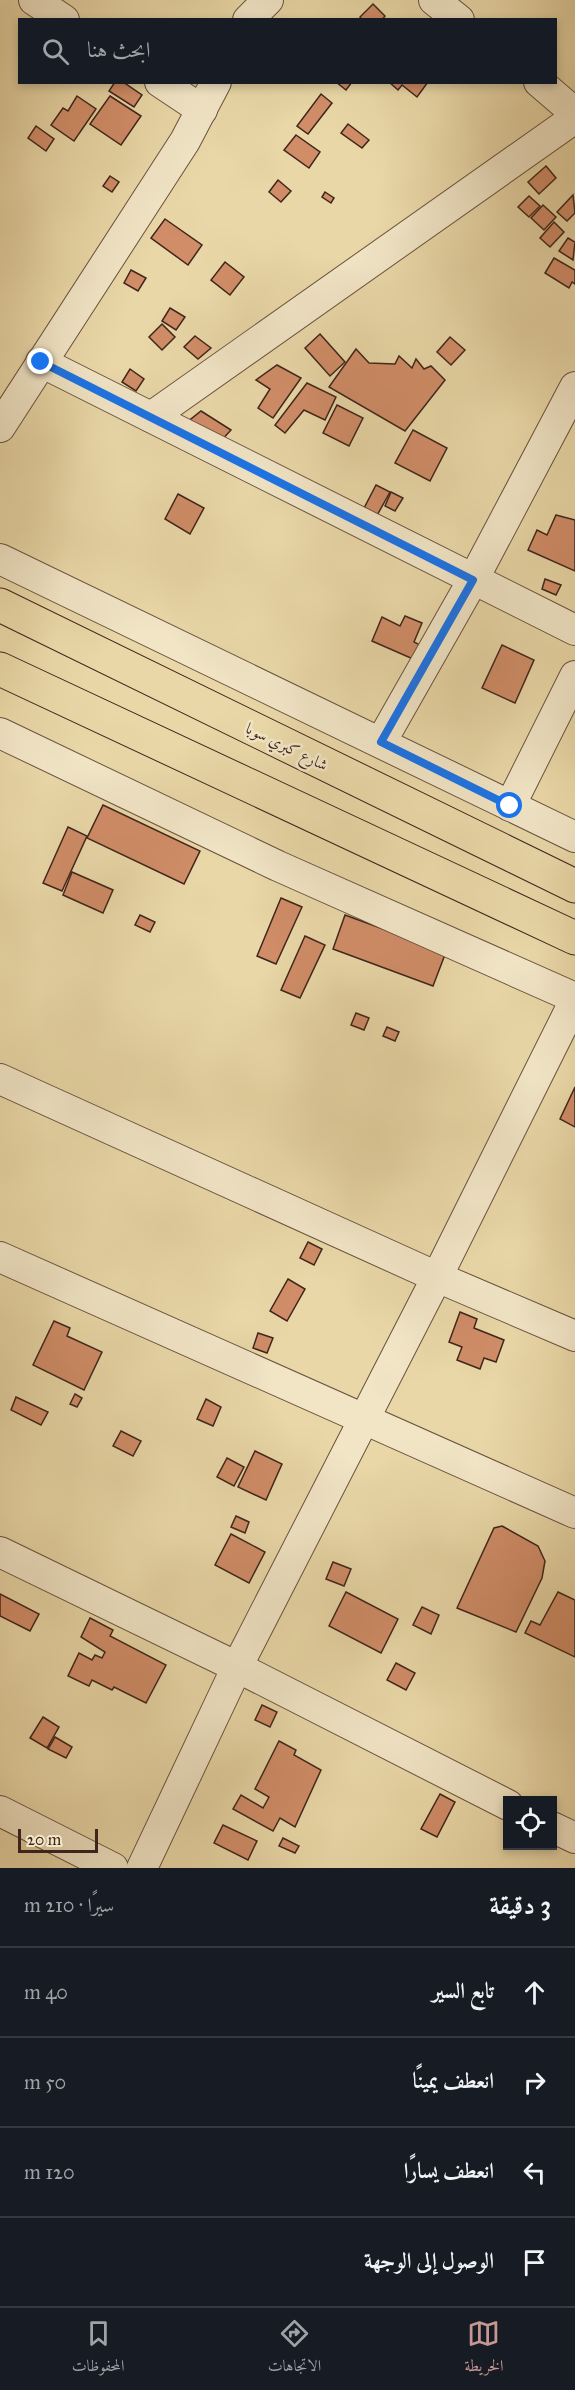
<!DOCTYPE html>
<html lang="ar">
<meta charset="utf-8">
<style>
body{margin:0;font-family:"IM FELL Great Primer",Amiri,serif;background:#242831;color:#f1f3f6;direction:rtl}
.controls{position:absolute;right:18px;bottom:18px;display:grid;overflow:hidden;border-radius:0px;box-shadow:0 3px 9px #0003}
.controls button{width:54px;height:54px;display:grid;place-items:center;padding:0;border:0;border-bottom:2px solid #363941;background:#171b24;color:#f1f3f6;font:30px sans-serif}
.scale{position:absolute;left:18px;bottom:15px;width:80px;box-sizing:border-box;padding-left:6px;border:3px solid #3f251c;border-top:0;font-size:16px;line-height:21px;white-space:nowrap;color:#3f251c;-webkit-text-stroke:4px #f1e5c6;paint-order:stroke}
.stop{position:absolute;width:18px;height:18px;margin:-14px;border:4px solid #1a73e8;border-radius:50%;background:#fff}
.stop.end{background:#1a73e8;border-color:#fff;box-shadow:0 2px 6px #0008}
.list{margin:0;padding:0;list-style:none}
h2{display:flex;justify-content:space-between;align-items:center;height:78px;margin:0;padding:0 24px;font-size:26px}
h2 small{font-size:20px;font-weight:400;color:#9ea1a6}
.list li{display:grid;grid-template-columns:39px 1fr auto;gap:18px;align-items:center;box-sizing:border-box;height:90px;padding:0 24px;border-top:2px solid #363941}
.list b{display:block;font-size:22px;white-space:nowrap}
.list em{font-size:20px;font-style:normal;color:#9ea1a6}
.icon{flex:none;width:33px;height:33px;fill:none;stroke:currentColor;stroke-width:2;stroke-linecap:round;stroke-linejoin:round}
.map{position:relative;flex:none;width:575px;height:1868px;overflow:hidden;direction:ltr}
.search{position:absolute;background:#171b24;box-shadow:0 3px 9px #0003;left:18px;right:18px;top:18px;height:66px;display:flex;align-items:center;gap:15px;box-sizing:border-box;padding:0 21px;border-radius:0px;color:#9ea1a6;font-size:22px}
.sheet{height:438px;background:#171b24}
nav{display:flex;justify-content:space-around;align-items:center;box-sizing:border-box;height:84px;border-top:2px solid #363941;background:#171b24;font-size:16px;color:#9ea1a6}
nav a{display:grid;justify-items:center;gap:3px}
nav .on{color:#c59692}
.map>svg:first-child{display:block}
.building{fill:#d08d68;stroke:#3f251c;stroke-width:1.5}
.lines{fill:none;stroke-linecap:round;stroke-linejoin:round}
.minor-casing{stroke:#6a523f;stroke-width:32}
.trunk-casing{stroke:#3f251c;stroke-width:35}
.minor{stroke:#f1e5c6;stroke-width:30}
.trunk{stroke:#e9d7a7;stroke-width:33}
.route{stroke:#1a73e8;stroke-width:8}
.labels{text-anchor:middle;stroke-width:5;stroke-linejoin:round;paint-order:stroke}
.street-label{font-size:16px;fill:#3f251c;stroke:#f1e5c6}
</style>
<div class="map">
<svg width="575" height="1868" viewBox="0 0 575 1868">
<rect width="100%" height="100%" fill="#e9d7a7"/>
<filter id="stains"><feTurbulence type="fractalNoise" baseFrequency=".00333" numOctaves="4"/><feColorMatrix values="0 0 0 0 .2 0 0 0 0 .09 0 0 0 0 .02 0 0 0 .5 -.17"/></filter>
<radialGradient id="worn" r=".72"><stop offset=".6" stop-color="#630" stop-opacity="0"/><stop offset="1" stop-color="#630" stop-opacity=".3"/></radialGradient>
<g class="building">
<polygon points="373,4 385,16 382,20 362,20 360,17"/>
<polygon points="115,82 123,82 142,95 134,107 109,91"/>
<polygon points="336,82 352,82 346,90"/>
<polygon points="389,82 428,82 417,97 402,85 398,90"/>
<polygon points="321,94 332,103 308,134 297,126"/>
<polygon points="77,96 96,109 74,141 51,125 63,108 68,111"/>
<polygon points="110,96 141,116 121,145 90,124"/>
<polygon points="348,124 369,140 362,148 341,133"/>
<polygon points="36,126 54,139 46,151 28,138"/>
<polygon points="296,135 320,152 309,168 284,150"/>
<polygon points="546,166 556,178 539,194 528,182"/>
<polygon points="110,176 119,182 112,192 103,186"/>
<polygon points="278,180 291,191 281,202 269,192"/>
<polygon points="325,192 334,198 331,203 322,197"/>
<polygon points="573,195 575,213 567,221 557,212"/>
<polygon points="529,196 540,206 529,217 518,207"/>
<polygon points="543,205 556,217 544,230 531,218"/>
<polygon points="165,219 202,245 188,265 151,238"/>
<polygon points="554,222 564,232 550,247 540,238"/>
<polygon points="568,238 575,242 573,260 559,251"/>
<polygon points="554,258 575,270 575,284 572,282 569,288 545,273"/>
<polygon points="225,262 244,277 230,295 211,280"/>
<polygon points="131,270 146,278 138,291 124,283"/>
<polygon points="170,308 185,317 176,330 162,321"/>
<polygon points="162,324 175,337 162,350 149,337"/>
<polygon points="320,334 345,362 330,376 305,348"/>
<polygon points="195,336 211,348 198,359 184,347"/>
<polygon points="450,337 465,350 451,365 437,352"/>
<polygon points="356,349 369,363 395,364 399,356 412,368 416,359 424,369 431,366 445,380 405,431 329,387"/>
<polygon points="277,365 301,378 273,418 258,408 270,389 256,380"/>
<polygon points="130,369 144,379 136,391 122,382"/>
<polygon points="307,383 336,397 325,420 304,410 285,433 275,425"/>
<polygon points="337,405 363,418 349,446 323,433"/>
<polygon points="201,411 231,430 219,443 186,423"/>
<polygon points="413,430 447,448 430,481 395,463"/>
<polygon points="376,485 390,492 375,519 362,512"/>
<polygon points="391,492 403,498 395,511 385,506"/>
<polygon points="178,494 204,508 190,534 165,519"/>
<polygon points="556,515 575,520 575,571 528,550 537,530 547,535"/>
<polygon points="545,579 561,585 556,595 542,589"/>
<polygon points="405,616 422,623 414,642 420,645 413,659 372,641 382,617 400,626"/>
<polygon points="502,645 534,660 515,703 482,688"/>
<polygon points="103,805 200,851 184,884 87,838"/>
<polygon points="68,827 87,836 62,891 43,883"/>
<polygon points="72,872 113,890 103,913 63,895"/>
<polygon points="281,898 302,907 276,964 257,956"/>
<polygon points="140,915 155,922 150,932 135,925"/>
<polygon points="345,915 446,952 433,986 333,949"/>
<polygon points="305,936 325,945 300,998 281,990"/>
<polygon points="356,1013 369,1018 364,1030 351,1025"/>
<polygon points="387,1027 399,1032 395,1041 383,1036"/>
<polygon points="575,1087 575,1127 560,1119"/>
<polygon points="308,1242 322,1249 314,1265 300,1258"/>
<polygon points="288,1279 305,1289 287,1321 270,1311"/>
<polygon points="460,1312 477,1319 474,1328 504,1340 496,1362 484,1358 480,1369 457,1360 462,1347 449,1342"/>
<polygon points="54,1321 70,1328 67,1336 102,1352 84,1390 33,1365"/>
<polygon points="258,1333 273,1338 267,1353 253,1348"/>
<polygon points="75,1394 82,1398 77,1407 70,1404"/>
<polygon points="16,1397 48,1412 41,1425 11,1410"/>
<polygon points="206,1399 221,1407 213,1426 197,1419"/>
<polygon points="121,1431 141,1441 133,1456 113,1446"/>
<polygon points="255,1451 282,1464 266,1500 238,1487"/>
<polygon points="227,1458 244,1467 234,1486 217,1477"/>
<polygon points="236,1516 249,1522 245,1533 231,1527"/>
<polygon points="502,1526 538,1546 545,1561 542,1578 516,1632 457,1608 494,1528"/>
<polygon points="231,1534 265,1552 249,1583 215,1565"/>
<polygon points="333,1562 351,1569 344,1586 326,1579"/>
<polygon points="346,1592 398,1619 381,1653 329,1626"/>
<polygon points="558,1592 575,1600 575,1657 525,1633 531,1621 540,1625"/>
<polygon points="0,1594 39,1614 30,1631 0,1616"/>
<polygon points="422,1607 439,1615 431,1634 413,1625"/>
<polygon points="90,1618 113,1630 110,1636 166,1665 146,1703 114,1687 112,1690 92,1680 89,1686 68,1676 79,1653 92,1660 95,1655 102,1658 105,1652 81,1637"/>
<polygon points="396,1663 415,1673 406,1690 387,1680"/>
<polygon points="262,1705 277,1712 270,1727 255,1720"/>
<polygon points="43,1717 59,1727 47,1748 30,1738"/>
<polygon points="55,1737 72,1747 66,1758 48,1749"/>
<polygon points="279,1741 296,1750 294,1755 321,1770 295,1827 280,1818 273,1831 233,1809 241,1795 263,1808 269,1797 255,1789"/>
<polygon points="440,1794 455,1802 437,1837 421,1829"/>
<polygon points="223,1825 257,1841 248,1860 214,1843"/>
<polygon points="283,1838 299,1846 295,1853 279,1846"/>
</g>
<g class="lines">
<defs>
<g id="minor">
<polyline points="34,0 64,20"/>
<polyline points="434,0 459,20"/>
<polyline points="248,20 268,0"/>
<polyline points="160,82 202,110"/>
<polyline points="539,82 575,113"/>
<polyline points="41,362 575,630"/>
<polyline points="151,417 575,118"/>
<polyline points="0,427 185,141 216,82"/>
<polyline points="0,559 575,837"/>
<polyline points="0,733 278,866 575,998"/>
<polyline points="381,742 473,580 575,387"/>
<polyline points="510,806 575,676"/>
<polyline points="0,1079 437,1277 575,1336"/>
<polyline points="0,1257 575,1513"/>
<polyline points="0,1552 237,1667 508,1805"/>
<polyline points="0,1811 113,1868"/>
<polyline points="552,1827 575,1838"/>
<polyline points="142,1868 237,1667 437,1277 575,1000"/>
</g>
<g id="trunk">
<polyline points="0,605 575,886"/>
<polyline points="0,669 575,938"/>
</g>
</defs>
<use href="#minor" class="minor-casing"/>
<use href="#trunk" class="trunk-casing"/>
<use href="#minor" class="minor"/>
<use href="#trunk" class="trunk"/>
</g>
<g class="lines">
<polyline class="route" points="41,362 473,580 381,742 510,806"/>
</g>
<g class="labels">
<g class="street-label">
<text transform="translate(287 746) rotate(26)" y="6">شارع كبري سوبا</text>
</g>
</g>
<rect width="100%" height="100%" filter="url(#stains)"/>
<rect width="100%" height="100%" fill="url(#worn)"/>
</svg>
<div class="controls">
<button><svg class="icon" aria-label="locate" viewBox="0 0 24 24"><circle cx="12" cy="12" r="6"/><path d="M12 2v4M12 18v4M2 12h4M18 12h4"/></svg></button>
</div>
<div class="scale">20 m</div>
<div class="stop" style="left:510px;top:806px"></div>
<div class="stop end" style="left:41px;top:362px"></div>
<div class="search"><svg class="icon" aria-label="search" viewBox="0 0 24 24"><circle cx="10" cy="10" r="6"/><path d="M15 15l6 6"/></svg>ابحث هنا</div>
</div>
<section class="sheet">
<h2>3 دقيقة<small>سيرًا · 210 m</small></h2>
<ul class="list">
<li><svg class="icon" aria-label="ahead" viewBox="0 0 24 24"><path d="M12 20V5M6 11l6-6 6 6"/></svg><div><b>تابع السير</b></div><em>40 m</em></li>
<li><svg class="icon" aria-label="right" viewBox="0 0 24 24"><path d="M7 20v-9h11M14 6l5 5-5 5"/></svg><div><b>انعطف يمينًا</b></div><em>50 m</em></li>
<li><svg class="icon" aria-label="left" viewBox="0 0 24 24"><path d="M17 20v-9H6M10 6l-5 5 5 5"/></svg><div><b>انعطف يسارًا</b></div><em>120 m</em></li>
<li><svg class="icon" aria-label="arrive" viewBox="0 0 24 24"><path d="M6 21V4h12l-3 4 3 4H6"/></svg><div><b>الوصول إلى الوجهة</b></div></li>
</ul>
</section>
<nav>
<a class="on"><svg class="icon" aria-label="map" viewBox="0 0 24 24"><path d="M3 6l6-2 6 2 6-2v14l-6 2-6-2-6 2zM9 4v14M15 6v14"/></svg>الخريطة</a>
<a><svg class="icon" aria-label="directions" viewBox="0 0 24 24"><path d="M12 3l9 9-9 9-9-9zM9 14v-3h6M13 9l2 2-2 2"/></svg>الاتجاهات</a>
<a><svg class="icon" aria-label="saved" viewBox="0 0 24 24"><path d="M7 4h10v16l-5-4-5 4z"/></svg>المحفوظات</a>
</nav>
